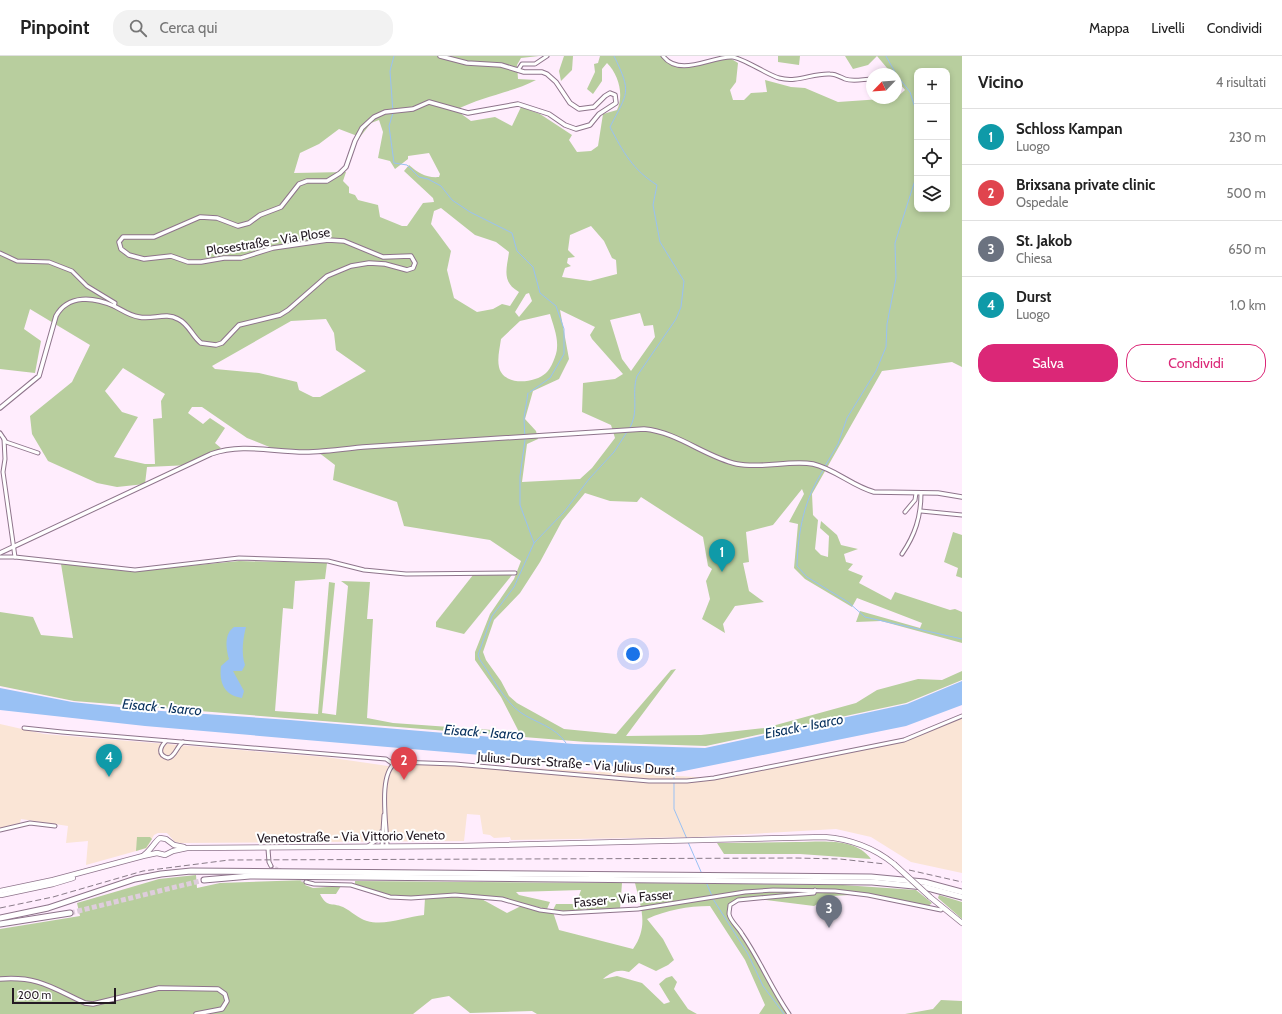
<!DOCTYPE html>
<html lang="it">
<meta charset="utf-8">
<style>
body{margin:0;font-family:Cabin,sans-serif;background:#f2f2f2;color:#222}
.controls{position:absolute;right:12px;top:12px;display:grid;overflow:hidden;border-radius:8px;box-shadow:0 2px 6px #0003}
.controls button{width:36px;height:36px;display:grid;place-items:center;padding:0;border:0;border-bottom:1px solid #e0e0e0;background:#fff;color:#222;font:20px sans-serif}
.compass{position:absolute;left:866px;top:12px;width:36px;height:36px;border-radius:50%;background:#fff;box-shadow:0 2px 6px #0003;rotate:245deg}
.scale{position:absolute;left:12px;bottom:10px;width:104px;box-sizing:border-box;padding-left:4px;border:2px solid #241a23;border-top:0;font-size:11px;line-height:14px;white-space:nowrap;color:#241a23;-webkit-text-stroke:3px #fff;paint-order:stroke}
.you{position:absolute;left:633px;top:598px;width:14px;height:14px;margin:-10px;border:3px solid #fff;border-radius:50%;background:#1a73e8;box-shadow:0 0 0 6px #1a73e833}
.badge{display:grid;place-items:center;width:26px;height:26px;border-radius:50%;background:#db2777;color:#fff;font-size:13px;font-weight:700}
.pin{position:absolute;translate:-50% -33px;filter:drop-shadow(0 1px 2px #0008)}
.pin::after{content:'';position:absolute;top:21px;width:14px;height:12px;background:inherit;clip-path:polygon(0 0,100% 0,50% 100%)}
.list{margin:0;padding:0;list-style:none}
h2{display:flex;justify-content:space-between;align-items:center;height:52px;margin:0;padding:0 16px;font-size:17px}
h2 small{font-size:13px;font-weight:400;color:#767676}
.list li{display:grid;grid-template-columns:26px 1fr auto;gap:12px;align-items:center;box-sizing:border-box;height:56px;padding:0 16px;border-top:1px solid #e0e0e0}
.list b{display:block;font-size:15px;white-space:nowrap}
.list p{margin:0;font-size:13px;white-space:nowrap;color:#767676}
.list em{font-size:13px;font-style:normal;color:#767676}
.actions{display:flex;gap:8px;padding:12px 16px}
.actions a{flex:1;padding:9px 0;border:1px solid #db2777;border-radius:16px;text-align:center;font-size:14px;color:#db2777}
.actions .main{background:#db2777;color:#fff}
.icon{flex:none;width:22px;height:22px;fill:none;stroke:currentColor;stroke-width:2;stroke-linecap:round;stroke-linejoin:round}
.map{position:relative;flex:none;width:962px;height:958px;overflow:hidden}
header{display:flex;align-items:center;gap:24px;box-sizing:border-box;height:56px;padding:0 20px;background:#fff;border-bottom:1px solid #e0e0e0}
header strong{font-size:19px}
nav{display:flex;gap:22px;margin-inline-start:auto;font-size:14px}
.search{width:280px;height:36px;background:#f2f2f2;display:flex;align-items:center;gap:10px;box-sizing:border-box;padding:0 14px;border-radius:16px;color:#767676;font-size:15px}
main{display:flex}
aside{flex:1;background:#fff}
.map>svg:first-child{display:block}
.industrial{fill:#fae5d6}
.green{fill:#b8ce9e;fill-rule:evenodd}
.water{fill:#99c1f4}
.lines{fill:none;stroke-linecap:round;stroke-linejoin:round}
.stream{stroke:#99c1f4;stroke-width:1}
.minor-tunnel{stroke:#decddc;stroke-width:3;stroke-dasharray:3 1.5;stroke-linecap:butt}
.motorway-tunnel{stroke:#decddc;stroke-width:5;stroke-dasharray:5 2.5;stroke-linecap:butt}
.minor-casing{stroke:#8e748b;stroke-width:5}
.tertiary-casing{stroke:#8e748b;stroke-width:5.5}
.primary-casing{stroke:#8e748b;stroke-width:6}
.motorway-casing{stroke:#8e748b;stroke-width:7}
.minor{stroke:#fff;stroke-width:3}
.tertiary{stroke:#fff;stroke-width:3.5}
.primary{stroke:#fff;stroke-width:4.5}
.motorway{stroke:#fff;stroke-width:5}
.rail{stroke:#897b88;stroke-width:1;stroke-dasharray:6 3;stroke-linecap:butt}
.primary-bridge-casing{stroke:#8e748b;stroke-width:6;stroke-linecap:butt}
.primary-bridge{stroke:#fff;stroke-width:4.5}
.labels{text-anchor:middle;stroke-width:4;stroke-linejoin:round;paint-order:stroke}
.street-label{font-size:13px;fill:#241a23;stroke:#fff}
.water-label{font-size:14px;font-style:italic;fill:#07305d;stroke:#fff}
</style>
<header>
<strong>Pinpoint</strong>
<div class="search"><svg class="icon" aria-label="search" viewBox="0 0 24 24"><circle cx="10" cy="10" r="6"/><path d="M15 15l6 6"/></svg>Cerca qui</div>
<nav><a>Mappa</a><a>Livelli</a><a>Condividi</a></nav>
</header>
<main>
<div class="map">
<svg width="962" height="958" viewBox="0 0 962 958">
<rect width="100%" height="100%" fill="#ffedfd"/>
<polygon class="industrial" points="962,660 962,817 911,806 871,781 836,773 697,781 511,784 510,781 494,782 490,779 483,778 480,759 467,758 464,785 180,787 175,786 167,777 158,777 154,779 147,792 86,809 88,785 66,787 68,770 21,763 20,767 0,772 0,668 44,678 326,701 388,710 439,707 714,722 904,684"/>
<g class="green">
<path d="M 0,0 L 539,0 L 521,2 L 517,9 L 518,23 L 536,24 C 511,37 482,40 456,54 L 471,65 L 495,61 L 512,70 L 521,51 L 540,58 L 572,79 L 569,84 L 577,96 L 591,95 L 598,90 L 603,58 L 617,54 C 624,39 619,19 607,7 L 602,13 L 602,25 L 593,38 L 587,33 L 595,16 L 594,8 L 598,7 L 600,0 L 665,0 L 665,3 L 683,9 L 730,2 L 738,7 L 736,26 L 730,34 L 733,44 L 744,44 L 751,37 L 767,36 L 765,24 L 791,31 L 805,32 L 838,46 L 896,42 L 905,34 L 896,23 L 896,18 L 892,18 L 877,0 L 868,9 L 853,13 L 845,0 L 962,0 L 962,311 L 952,306 L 882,315 L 812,438 L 813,459 L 818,464 L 815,493 L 821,499 L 828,501 L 829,480 L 820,472 L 821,465 L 837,479 L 841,489 L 858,493 L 844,498 L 846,506 L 853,508 L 848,514 L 863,520 L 859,527 L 891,544 L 895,536 L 950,554 L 955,553 L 962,556 L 962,587 L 881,565 L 856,566 L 860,555 L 920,572 L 922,567 L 857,542 L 852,551 L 805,523 L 794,512 L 798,468 L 789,466 L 804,438 L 802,433 L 773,469 L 746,476 L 749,506 L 743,507 L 749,535 L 764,546 L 735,550 L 723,568 L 725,577 L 702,563 L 710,543 L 706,525 L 712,513 L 708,510 L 703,481 L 641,441 L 637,446 L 610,445 L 585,437 L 562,465 L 540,506 L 520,537 L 494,564 L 483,596 L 486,604 L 501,625 L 509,640 L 517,647 L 564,673 L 616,678 L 671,614 L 676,613 L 626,680 L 701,679 L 765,672 L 856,647 L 877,634 L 918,623 L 942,624 L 962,615 L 962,624 L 906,647 L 706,690 L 586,686 L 74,645 L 0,630 L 0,556 L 33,561 L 41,579 L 73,582 L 61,508 L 135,515 L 239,505 L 327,507 L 325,523 L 295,525 L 293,553 L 283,552 L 275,655 L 318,658 L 329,526 L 335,527 L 322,657 L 336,659 L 348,530 L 341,525 L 370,526 L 367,563 L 373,563 L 367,662 L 393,667 L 519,676 L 501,641 L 475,604 L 475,596 L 490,558 L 514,523 L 521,505 L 490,484 L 404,470 L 397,446 L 333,424 L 335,409 L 318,396 L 277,394 L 247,382 L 202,351 L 192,351 L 188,357 L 203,368 L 210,362 L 225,372 L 215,387 L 221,392 L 190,409 L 147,411 L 145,428 L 117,431 L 97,427 L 48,405 L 32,378 L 30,360 L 72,326 L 90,289 L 30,253 L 24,273 L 41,285 L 35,317 L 0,313 ZM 917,15 L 947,15 L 947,153 L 917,153 ZM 379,64 L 383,76 L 378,102 L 390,105 L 395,113 L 408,103 L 408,100 L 429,97 L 440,118 L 439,121 C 426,122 418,117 409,109 L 404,115 L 433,142 L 434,146 L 423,147 L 407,170 L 402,170 L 380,161 L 378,149 L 358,144 L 355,139 L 349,137 L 349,131 L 343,125 L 346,116 L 294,117 L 300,97 L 319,88 L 339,73 L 360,81 L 371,67 ZM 441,152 L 475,179 L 496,186 L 509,196 C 507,212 501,226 519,236 L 510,250 L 502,248 L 493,253 L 477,256 L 454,242 L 447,214 L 451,195 L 431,168 L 434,155 ZM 591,170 L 604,185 L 612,202 L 616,204 L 617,218 L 590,225 L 562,221 L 565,212 L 571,210 L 567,207 L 568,202 L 575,201 L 568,194 L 570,179 ZM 529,237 L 532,245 L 519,261 L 515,256 L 526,238 ZM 560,254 L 595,271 L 590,279 L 592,283 L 623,318 L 615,323 L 583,327 L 582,356 L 611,369 L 615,382 L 592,412 L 580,423 L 522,426 L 527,388 L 538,383 L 536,375 L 525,363 L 533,335 L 559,323 L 569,303 ZM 640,257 L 644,270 L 653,269 L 655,281 L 631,315 L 622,303 L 610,264 ZM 550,258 C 553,269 558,280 557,292 C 557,298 551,313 546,317 C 534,328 503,330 499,311 C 497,302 500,291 501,283 L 520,265 ZM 326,263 L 334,277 L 336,294 L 366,315 L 320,341 L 313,341 L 299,334 L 297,326 L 259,317 L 215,313 L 212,310 L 291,265 ZM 123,312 L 165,338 L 161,345 L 162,362 L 153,363 L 155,408 L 145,408 L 114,401 L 138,361 L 122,356 L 105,335 Z"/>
<polygon points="564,0 573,0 572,14 561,25 559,15"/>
<polygon points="778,0 800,0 799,9 778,6"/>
<polygon points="953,476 962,479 962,522 956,520 958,512 944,506"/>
<polygon points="473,519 512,519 464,578 436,571 436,566"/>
<polygon points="137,781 150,781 152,783 146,792 136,795"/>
<path d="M 797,786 C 821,786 855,781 871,803 L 800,798 L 724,798 L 717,787 Z"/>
<path d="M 196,819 L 197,832 L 220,827 L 307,824 L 305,829 L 313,832 L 341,830 L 336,838 L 320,838 C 327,852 331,846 343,851 C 351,855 359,863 367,865 C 385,870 406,861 424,859 L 425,842 L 390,841 L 355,830 L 355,825 L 622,827 L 620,854 L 585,856 L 587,852 L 575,856 L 553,854 L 556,848 L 576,848 L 581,834 L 516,836 L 519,839 L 550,846 L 547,853 L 529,849 L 553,856 L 559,874 L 633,893 C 649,870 641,852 635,827 L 843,829 L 916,834 L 932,847 L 927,851 L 892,842 L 850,839 L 831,840 L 814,850 L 749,842 L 738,844 L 730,849 L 729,858 L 759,905 L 768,926 L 789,958 L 759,958 L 765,949 L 745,904 L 710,850 C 687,850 667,854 647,863 L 663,883 L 674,904 L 668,909 L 656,915 L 639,907 L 629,916 C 617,913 612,916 603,923 L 617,920 L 642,927 L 664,948 L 670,946 L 659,928 L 666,922 L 672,920 L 677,926 L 674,933 L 688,953 L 697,958 L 537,958 L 532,955 L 470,957 L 449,940 L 432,943 L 413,958 L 0,958 L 0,873 L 80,860 L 77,847 L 159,823 ZM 478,841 L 502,843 L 525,848 L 507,857 Z"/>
<polygon points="939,839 962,846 962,863 938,842"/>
<polygon points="941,944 962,945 962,958 905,958 933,953"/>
</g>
<g class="water">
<path d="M 234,571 L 246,571 C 243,582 241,597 245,609 L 242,615 L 233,615 L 244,635 L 242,642 C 224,639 219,627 221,610 L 229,603 C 226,592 224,578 234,571 Z"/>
<polygon points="962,625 962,649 906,670 679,716 145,670 0,654 0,632 72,646 147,654 290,664 574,688 705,692 907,648"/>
</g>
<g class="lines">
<g class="stream">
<polyline points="394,0 390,15 393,57 389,70 394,107 407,109 419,121 428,123 441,130 452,144 470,156 512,177 517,195 533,211 540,237 556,250 564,273 564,298 550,322 530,336"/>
<path d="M 614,0 C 632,37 628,36 610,71 C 623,96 633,114 657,129 L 653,149 L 660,186 L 684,225 L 681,251 L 676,263 L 637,320 C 631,338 640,356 629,373"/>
<polyline points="886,0 896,18"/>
<polyline points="896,18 910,36 917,58"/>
<polyline points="528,337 524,362 525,384 520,420 520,449 534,487"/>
<polyline points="825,410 838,388 847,362 876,315 886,291 887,268 896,222 895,187 917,118"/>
<path d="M 824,413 C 804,443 798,475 797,510 L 807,521 L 848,546 L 865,561 L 962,583"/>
<path d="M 566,687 C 555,670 535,667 520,656 C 505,646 491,619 480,604 L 478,599 L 492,560 L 514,531 L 534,487 L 564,456 L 589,423 L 614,396 L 627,376"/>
<polyline points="674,724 674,715"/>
<polyline points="674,727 674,753 687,783"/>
<polyline points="688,786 702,818"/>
<polyline points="706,826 712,840"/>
<polyline points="713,843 748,898 763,930 784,958"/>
</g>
<g class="minor-tunnel">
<polyline points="271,810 281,814"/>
<polyline points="297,822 306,826"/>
</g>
<polyline class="motorway-tunnel" points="70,857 204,824"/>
<defs>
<g id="minor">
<path d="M 663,0 C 680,22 712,0 732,1 C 741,1 768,19 779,22 C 798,27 812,17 830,18 C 836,18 840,21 845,23 C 853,26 864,23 872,23"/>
<polyline points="518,14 522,8 535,8 547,0"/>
<polyline points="889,18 890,18"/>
<polyline points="0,197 17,205 49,206 72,215 87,230 115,247 114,250"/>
<polyline points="0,377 6,386 38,397"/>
<polyline points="4,383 5,403 3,416 15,501"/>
<polyline points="921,455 962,459"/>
<polyline points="905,456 915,444 916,437"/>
<path d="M 902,498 C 915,479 921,461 921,437"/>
<polyline points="0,501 15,501 135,514 239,502 328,505 364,514 406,518 515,517"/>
<polyline points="24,672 62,676 386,703 393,708"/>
<path d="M 166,685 C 160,691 157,699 168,702 C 176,700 176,691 183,686"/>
<polyline points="0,774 30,767 55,770"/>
<polyline points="368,790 377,784 381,776"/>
<polyline points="382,790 384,759"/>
<path d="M 387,790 C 387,770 377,716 397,706 L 455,708 L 649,725 L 687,725 L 714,722 L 904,684 L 962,660"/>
<polyline points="268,793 269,806 271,810"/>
<polyline points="306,826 314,828 351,829 390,841 411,842 455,839 502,843 540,854 563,857 638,853 745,836 773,834 835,835 868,839 941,854 943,852"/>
<path d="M 789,958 C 771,932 760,904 742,878 C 739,872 730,865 729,858 C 729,855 730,851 730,849 L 738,844 L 814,837 L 815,834"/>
</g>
<g id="tertiary">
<path d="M 0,352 L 39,320 L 56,260 C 68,238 94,241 114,250 C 122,254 130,260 139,261 C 152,264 166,256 178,263 C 189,268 192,280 201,287 L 216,289 L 222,287 L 239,269 L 280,259 L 288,254 L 327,220 L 351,210 L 369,207 L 385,208 L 407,214 L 413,212 L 415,207 L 411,200 L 383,201 L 344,185 L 328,184 L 273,192 L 241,202 L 224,202 L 201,206 L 188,206 L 171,200 L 144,203 L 129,199 L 121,193 L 119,186 L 123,181 L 154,181 L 200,161 L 217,162 L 238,170 L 249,167 L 260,159 L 281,151 L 299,128 L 307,125 L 327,125 L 340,117 L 346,111 L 355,85 L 362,72 L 374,61 L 385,56 L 413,53 L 429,46 L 468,57 L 518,48 L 549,58 L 565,69 L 576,73 L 590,69 L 599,58 L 616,47 L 615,39 L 610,37 L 605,40 L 594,51 L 579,53 L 570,47 L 556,26 L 547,18 L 542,16 L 524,16 L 501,9 L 467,7 L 440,0"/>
<path d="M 0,497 L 211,398 C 243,387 272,396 305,396 C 324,396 344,393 363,391 L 644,373 C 678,376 705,401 737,408 C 762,413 789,404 813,408 C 835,413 852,430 874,436 L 938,437 L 962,441"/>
<path d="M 0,923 C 39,920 52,932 85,947 L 93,948 L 159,932 L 218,933 L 225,938 L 227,945 L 222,953 L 196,958"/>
</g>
<g id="primary">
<path d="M 144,799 C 151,794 155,785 160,782 L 166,783 L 174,789 L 184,791"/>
<path d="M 0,835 L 53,824 L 143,800 L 157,797 L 165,799 L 173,795 L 187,792 L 460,790 L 824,781 C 851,783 873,791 894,808"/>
<polyline points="1,839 53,828 73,822"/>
<polyline points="930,841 962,867"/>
</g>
<g id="motorway">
<polyline points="204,824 250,820 872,826 924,831 962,841"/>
<polyline points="0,862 48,852 135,823 161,818 191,815 871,821 924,826 962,836"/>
<polyline points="0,868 70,857"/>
</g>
</defs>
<use href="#minor" class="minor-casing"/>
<use href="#tertiary" class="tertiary-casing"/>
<use href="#primary" class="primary-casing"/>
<use href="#motorway" class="motorway-casing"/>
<use href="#minor" class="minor"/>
<use href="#tertiary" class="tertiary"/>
<use href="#primary" class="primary"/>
<use href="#motorway" class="motorway"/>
<g class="rail">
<polyline points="909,814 962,826"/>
<polyline points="0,852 53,841 143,815 229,804 796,802 840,803 885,808"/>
</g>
<defs>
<polyline id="primary-bridge" points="894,808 930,841"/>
</defs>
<use href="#primary-bridge" class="primary-bridge-casing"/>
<use href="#primary-bridge" class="primary-bridge"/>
</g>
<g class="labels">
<g class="street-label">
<text transform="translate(268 185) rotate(-9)" y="5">Plosestraße - Via Plose</text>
<text transform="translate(576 707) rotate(4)" y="5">Julius-Durst-Straße - Via Julius Durst</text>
<text transform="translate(351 780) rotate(-1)" y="5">Venetostraße - Via Vittorio Veneto</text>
<text transform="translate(623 842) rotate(-5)" y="5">Fasser - Via Fasser</text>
</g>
<g class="water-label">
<text transform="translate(162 651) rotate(5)" y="5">Eisack - Isarco</text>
<text transform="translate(804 670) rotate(-11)" y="5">Eisack - Isarco</text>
<text transform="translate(484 676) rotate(4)" y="5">Eisack - Isarco</text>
</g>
</g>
</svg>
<div class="controls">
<button>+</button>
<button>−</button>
<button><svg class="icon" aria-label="locate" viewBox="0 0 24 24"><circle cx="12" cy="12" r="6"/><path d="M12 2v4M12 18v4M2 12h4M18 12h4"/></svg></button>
<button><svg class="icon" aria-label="layers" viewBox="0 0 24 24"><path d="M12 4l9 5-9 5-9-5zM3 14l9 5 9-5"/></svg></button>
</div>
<svg class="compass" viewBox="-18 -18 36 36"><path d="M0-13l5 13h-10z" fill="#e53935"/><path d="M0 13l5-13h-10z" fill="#767676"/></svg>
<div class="scale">200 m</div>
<div class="you"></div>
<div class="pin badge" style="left:722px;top:516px;background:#0f9aa8">1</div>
<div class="pin badge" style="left:404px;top:724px;background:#e0444e">2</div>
<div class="pin badge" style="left:829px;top:872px;background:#6b7280">3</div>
<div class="pin badge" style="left:109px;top:721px;background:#0f9aa8">4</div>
</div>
<aside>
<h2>Vicino<small>4 risultati</small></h2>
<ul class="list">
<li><span class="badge" style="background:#0f9aa8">1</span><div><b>Schloss Kampan</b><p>Luogo</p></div><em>230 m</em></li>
<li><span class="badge" style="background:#e0444e">2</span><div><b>Brixsana private clinic</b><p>Ospedale</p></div><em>500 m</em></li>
<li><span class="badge" style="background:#6b7280">3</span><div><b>St. Jakob</b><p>Chiesa</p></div><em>650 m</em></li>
<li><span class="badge" style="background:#0f9aa8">4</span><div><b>Durst</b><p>Luogo</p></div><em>1.0 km</em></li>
</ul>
<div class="actions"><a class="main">Salva</a><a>Condividi</a></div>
</aside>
</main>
